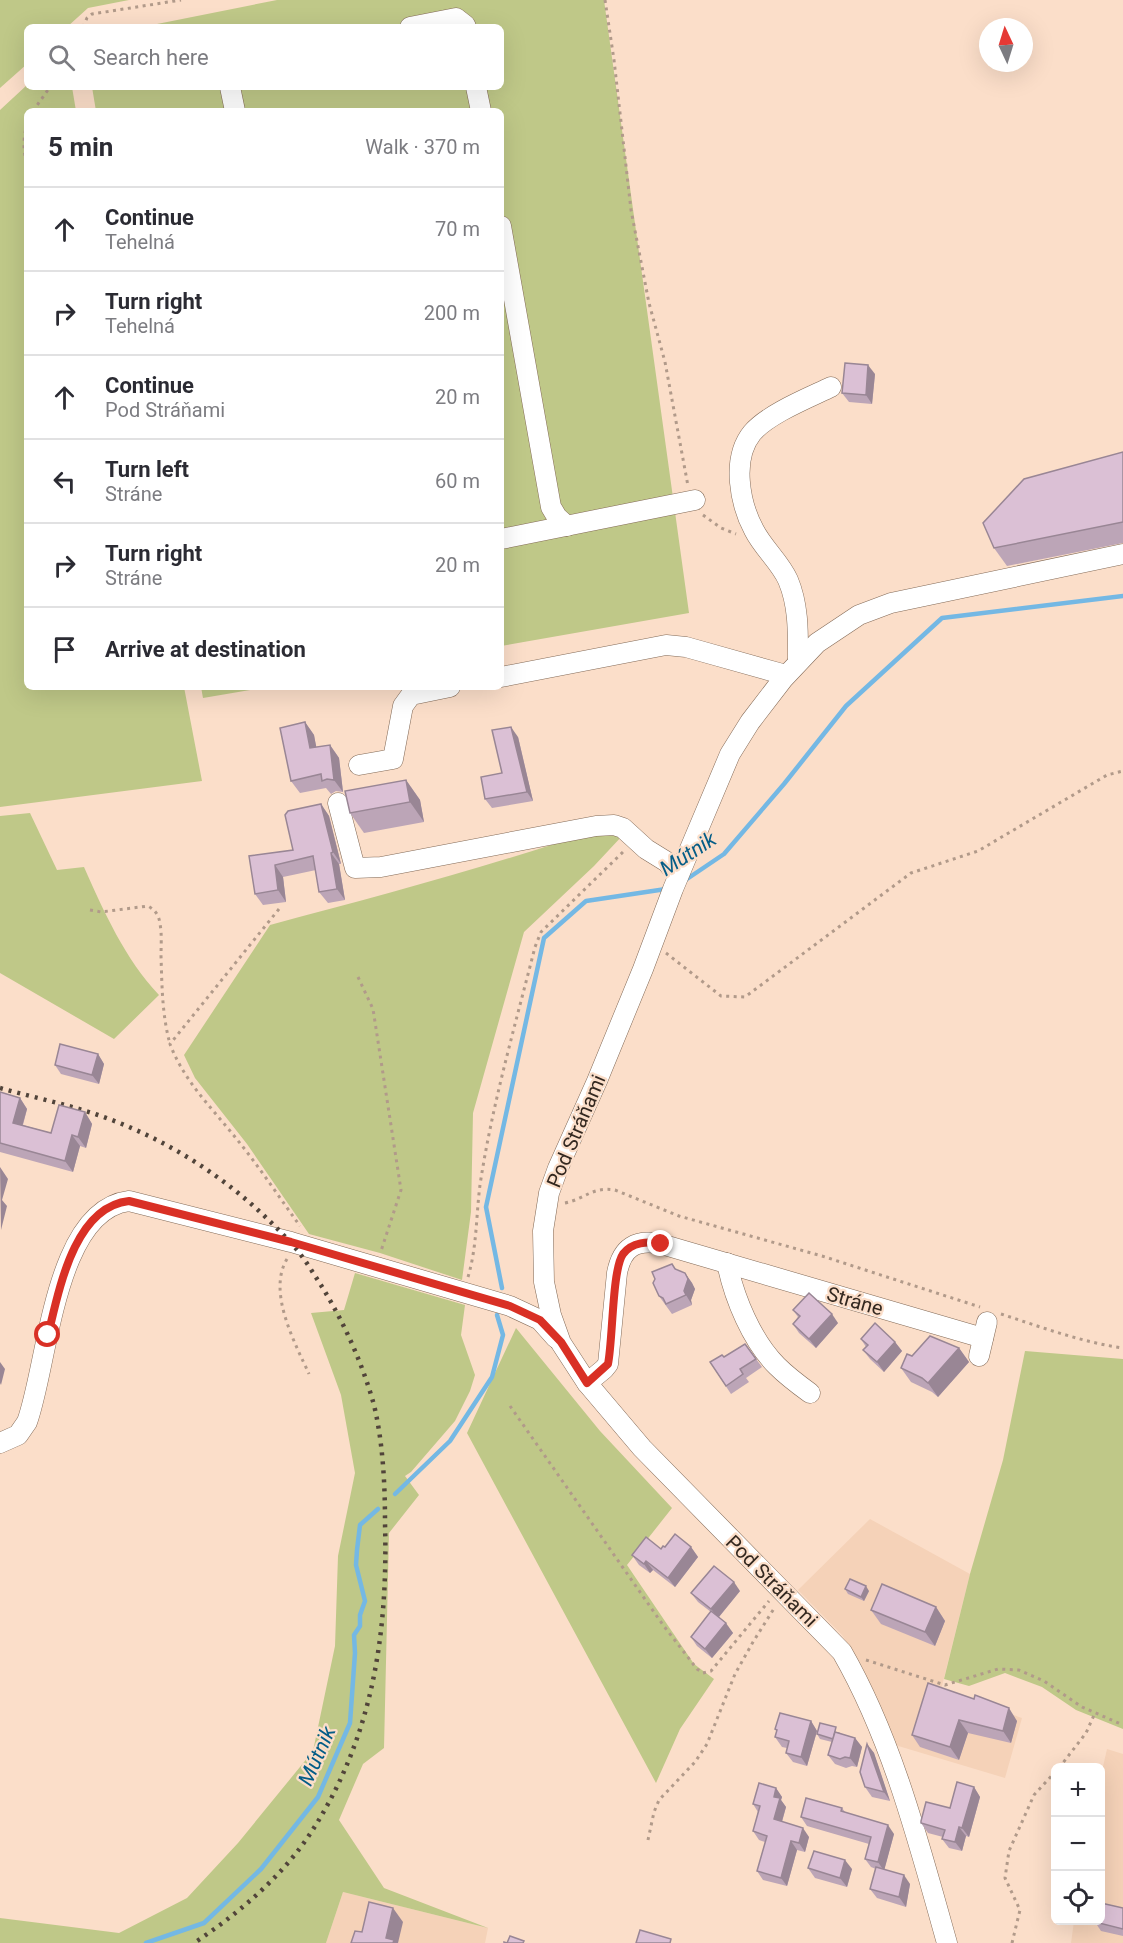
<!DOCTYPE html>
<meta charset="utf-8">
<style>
body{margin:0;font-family:Roboto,sans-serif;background:#f2f2f3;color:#2b2b33}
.controls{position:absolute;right:18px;bottom:18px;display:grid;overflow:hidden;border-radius:9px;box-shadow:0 6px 24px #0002}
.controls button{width:54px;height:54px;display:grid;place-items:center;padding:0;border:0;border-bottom:2px solid #e1e1e2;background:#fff;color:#2b2b33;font:30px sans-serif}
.compass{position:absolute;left:979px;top:18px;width:54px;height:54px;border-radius:50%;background:#fff;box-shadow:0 6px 24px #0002;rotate:356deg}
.stop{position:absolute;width:18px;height:18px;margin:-14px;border:4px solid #d93025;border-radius:50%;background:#fff}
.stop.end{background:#d93025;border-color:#fff;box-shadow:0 2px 6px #0008}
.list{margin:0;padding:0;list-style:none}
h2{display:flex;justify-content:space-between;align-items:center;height:78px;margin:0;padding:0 24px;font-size:26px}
h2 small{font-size:20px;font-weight:400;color:#7c7c81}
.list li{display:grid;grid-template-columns:39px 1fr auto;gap:18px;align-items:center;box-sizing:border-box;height:84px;padding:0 24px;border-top:2px solid #e1e1e2}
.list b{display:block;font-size:22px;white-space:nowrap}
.list p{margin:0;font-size:20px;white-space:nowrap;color:#7c7c81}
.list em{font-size:20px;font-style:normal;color:#7c7c81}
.icon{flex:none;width:33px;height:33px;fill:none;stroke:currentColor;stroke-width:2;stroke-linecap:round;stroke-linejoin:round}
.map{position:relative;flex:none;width:1123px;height:1943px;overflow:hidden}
.search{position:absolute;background:#fff;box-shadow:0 6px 24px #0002;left:24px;top:24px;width:480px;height:66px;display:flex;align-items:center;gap:15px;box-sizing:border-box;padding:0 21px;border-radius:9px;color:#7c7c81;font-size:22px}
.panel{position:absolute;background:#fff;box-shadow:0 6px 24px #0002;left:24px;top:108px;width:480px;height:582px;border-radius:9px}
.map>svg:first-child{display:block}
.built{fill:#f5d2b8}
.green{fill:#bfc888}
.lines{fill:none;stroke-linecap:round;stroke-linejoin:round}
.stream{stroke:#74b8e4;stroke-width:4.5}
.minor-casing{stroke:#836a57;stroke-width:21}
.path{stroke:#b19a8a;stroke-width:3;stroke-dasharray:3 4.5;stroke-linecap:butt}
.minor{stroke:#fff;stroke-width:20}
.rail{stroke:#51443a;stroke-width:4.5;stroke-dasharray:3 6;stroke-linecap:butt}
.wall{fill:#bca5b7}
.shaded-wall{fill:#998695}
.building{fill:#dbc0d5;stroke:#998695;stroke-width:1.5}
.route{stroke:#d93025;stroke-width:8}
.labels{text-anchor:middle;stroke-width:4.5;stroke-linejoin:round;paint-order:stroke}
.street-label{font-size:20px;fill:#332820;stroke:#fbdec9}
.water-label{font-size:21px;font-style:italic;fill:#055d87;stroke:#fbdec9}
</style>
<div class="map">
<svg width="1123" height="1943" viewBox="0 0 1123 1943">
<rect width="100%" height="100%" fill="#fbdec9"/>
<g class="built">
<polygon points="870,1519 970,1574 941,1690 1022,1718 1005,1778 895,1745 860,1662 842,1635 798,1590"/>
<polygon points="1107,1749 1123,1754 1123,1943 1071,1943 1074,1921 1100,1920 1100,1780"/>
<polygon points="343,1892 488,1928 485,1943 326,1943"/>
</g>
<g class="green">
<polygon points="0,0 129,0 88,8 67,27 27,27 27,64 0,88"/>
<polygon points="277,0 604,0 689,613 501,646 501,111 96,111 92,87 501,87 501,27 142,27"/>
<polygon points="27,85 27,87 72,87 76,111 27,111 27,687 184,687 202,781 0,807 0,110"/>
<polygon points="201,687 267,687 203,698"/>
<path d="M 30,813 L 57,870 L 84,867 C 104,912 125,959 159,995 L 114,1039 L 0,973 L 0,816 Z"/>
<path d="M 605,827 L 623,835 L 594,866 L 524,932 L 473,1113 L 471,1212 L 462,1280 L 380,1253 L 309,1234 L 247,1144 L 195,1078 L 184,1055 L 270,925 C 383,895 495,865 605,827 Z"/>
<polygon points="355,1273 465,1305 461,1335 475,1375 470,1391 455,1421 411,1472 405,1476 419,1495 389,1533 384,1748 363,1764 339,1820 384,1888 488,1928 343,1892 326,1943 0,1943 0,1918 119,1933 187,1898 238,1843 313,1751 335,1646 338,1556 355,1473 341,1395 311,1313 344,1310"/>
<polygon points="516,1328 600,1431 672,1508 627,1565 694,1664 714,1679 680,1729 656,1783 467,1433"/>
<polygon points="1025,1351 1123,1359 1123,1729 1076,1710 1042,1687 1005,1673 969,1686 944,1679 970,1574 1003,1460"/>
</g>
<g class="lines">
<g class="stream">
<polyline points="684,881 724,854 784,784 846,706 942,618 1123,596"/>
<polyline points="502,1288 486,1207 544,938 586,901 666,889"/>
<polyline points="395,1494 450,1441 492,1377 503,1335 497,1315"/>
<polyline points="146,1943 204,1923 261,1869 318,1797 350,1723 355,1653 354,1635 360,1626 360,1615 365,1601 356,1565 357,1550 360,1525 378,1509"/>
</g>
<defs>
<g id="minor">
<polyline points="410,27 456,18 465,25 466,27"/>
<polyline points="230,87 235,111"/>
<polyline points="476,87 481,111"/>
<polyline points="501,226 551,507 557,517 567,526"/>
<polyline points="501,539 695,500"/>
<path d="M 798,661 C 798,634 799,606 788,580 C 780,562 763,548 754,530 C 740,504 731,459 752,433 C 768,414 808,398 831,387"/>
<polyline points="501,677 666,645 686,647 786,675"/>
<polyline points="359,765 393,759 403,706 411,695 450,687"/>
<polyline points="338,803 355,868 381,867 596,826 614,825 623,828 646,849 667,862 678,876"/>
<path d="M 727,1263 C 734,1298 752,1341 777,1366 C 787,1376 799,1385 810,1393"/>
<polyline points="979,1356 987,1322"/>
<path d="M 587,1383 L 604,1369 L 608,1364 L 617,1273 C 622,1247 636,1239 661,1244 L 983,1338"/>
<path d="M 0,1443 L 18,1435 L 27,1422 C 48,1365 54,1210 129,1201 L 291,1242 L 510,1306 L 540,1320 L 556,1338"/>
<path d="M 947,1943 C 919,1844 893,1741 842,1652 L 642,1448 L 587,1383 L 561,1343 L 551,1315 L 544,1282 L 543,1231 L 549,1193 L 558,1168 L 597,1081 L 643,969 L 673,889 L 730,754 L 750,722 L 783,679 L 817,643 L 859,615 L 891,603 L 1123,554"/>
</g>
</defs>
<use href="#minor" class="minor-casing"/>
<g class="path">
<polyline points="605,0 614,60 631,210 649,303 665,362 688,486"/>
<polyline points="83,27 87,18 92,14 181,0"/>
<polyline points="33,111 50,87"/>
<path d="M 27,123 C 24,136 22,149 27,162"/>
<polyline points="703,515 721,528 736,534"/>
<path d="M 279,909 L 170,1044 C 184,1081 211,1107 235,1137 C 258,1165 279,1197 300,1226"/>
<path d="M 90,910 L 101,912 L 148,906 C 155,910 159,915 160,924 C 162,934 161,946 161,956 C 162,986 162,1015 170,1044"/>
<polyline points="666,953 721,996 745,997 911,873 978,851 1107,775 1123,771"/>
<polyline points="358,977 373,1009 401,1190 381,1251"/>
<path d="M 565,1203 C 585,1199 593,1186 615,1190 L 679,1216 L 822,1256 L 980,1307"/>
<path d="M 287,1259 C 267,1292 295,1343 309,1374"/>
<path d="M 468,1277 C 477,1247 476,1216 480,1185 C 492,1105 515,1026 535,947 L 541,932 L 625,850"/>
<path d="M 1001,1314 C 1041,1327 1081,1342 1123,1348"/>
<polyline points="510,1406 663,1625 697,1669 703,1673 711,1671 769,1601"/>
<polyline points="866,1660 945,1685 998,1669 1019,1670 1044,1681 1082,1707 1123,1725"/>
<polyline points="1059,1768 1086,1733 1095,1713"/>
<polyline points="648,1840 654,1812 659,1800 695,1762 707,1744 735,1674 753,1642 775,1607"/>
<polyline points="1012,1943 1020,1910 1005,1878 1009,1851 1034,1795 1056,1771"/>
</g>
<use href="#minor" class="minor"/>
<path class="rail" d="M 0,1088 C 32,1097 66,1104 98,1115 C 171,1140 237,1184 289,1241 C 301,1253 310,1268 319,1282 C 343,1320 362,1362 374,1405 C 383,1443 385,1484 385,1523 C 388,1633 373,1736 312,1831 C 283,1876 238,1914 194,1943"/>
</g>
<g class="wall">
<polygon points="875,374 872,404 849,402 842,393"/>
<polygon points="1123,452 1123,543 1007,566 994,548"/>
<polygon points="305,722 314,735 316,747 330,745 339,758 343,792 336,791 331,794 326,788 300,793 291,781"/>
<polygon points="518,737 533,801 492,808 485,799 502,773"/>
<polygon points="406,780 420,800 424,822 364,833 350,813"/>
<polygon points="321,804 329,816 341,864 339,864 345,900 328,903 319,892 316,870 283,877 286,902 263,905 255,894 249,856 293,850"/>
<polygon points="98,1054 104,1064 99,1084 61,1074 55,1065"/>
<polygon points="0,1092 20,1098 27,1109 23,1125 51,1133 85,1112 92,1124 86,1148 80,1146 73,1172 0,1152"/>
<polygon points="672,1264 677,1270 685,1273 692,1283 695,1289 691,1300 692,1305 672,1314 659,1296"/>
<polygon points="793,1310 838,1323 816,1348 799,1333 793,1324 798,1317"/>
<polygon points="861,1339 895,1342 902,1351 884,1372 870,1359 863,1350 866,1347"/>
<polygon points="745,1344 762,1367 746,1378 749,1382 731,1394 710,1362 724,1357"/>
<polygon points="959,1348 969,1362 938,1397 932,1392 911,1382 901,1368 912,1356"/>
<polygon points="665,1547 691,1547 698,1557 675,1587 653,1570 650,1573 639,1565 632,1555"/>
<polygon points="845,1589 869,1591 864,1601 848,1594"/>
<polygon points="740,1591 719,1617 733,1633 712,1658 697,1646 691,1637 711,1612 698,1602 691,1593"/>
<polygon points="936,1607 945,1621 935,1646 881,1624 871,1610"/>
<polygon points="928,1683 1017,1721 1011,1743 968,1733 959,1760 920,1747 912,1735"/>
<polygon points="811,1721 817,1731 807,1766 793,1762 786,1753 787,1748 782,1747 775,1737 777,1732 775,1729"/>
<polygon points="840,1732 839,1733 855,1738 862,1747 857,1767 852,1766 846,1768 835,1764 828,1755 832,1742 820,1739 817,1734"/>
<polygon points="867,1744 874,1753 890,1801 872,1797 865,1787"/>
<polygon points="974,1787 980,1797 969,1837 966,1836 962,1851 949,1848 942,1839 943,1837 928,1833 921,1823 950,1808"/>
<polygon points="776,1788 782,1797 781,1800 786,1807 782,1822 809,1837 805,1852 797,1850 787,1886 763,1880 757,1871 765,1842 759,1840 753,1831 758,1812 753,1804"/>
<polygon points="842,1808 845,1812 894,1834 884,1870 910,1884 906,1907 877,1898 870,1889 876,1869 871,1867 865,1859 869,1844 807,1826 801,1817"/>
<polygon points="808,1868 852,1869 847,1887 815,1878"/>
<polygon points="1123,1908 1123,1936 1101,1931 1095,1922"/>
</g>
<g class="shaded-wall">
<polygon points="868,365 875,374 872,404 866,395"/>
<polygon points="305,722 314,735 319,761 310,748"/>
<polygon points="511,727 518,737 533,801 527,792"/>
<polygon points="330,745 339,758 343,792 334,780"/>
<polygon points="406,780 420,800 424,822 410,802"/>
<polygon points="321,804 329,816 341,864 333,852"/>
<polygon points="331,853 339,864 345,900 337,889"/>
<polygon points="275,865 283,877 286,902 278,890"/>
<polygon points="98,1054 104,1064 99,1084 92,1075"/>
<polygon points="20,1098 27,1109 20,1134 13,1123"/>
<polygon points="85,1112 92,1124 86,1148 78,1137"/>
<polygon points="72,1135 80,1146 73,1172 65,1161"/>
<polygon points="0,1167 8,1179 2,1200 7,1206 1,1230"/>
<polygon points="685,1273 692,1283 695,1289 691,1300 692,1305 686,1295 684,1291"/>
<polygon points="832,1314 838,1323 816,1348 809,1339"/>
<polygon points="895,1342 902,1351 884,1372 877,1362"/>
<polygon points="959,1348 969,1362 938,1397 928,1383"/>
<polygon points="0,1362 5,1369 1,1385 0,1383"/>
<polygon points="691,1547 698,1557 675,1587 668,1578"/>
<polygon points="646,1561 653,1570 650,1573 644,1564"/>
<polygon points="734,1582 740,1591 718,1618 711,1609"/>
<polygon points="866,1586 869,1591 864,1601 861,1597"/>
<polygon points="936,1607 945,1621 935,1646 925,1632"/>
<polygon points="726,1623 733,1633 712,1658 705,1649"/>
<polygon points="1009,1708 1017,1721 1011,1743 1003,1731"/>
<polygon points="959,1720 968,1733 959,1760 950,1747"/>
<polygon points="811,1721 817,1731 807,1766 801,1757"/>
<polygon points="855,1738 862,1747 857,1767 850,1758"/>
<polygon points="867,1744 874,1753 890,1801 884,1792"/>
<polygon points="974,1787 980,1797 969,1837 962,1828"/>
<polygon points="776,1788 782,1797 781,1800 786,1807 780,1828 774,1819 774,1797"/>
<polygon points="888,1825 894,1834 884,1871 878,1862"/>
<polygon points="959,1827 966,1836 962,1851 955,1842"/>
<polygon points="803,1828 809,1837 805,1852 799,1843"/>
<polygon points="791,1841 797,1850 787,1886 781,1878"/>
<polygon points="845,1860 852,1869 847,1887 840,1878"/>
<polygon points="904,1875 910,1884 906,1907 899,1897"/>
<polygon points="393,1908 403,1922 398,1943 389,1943 386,1938"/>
</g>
<g class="building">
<polygon points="845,363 868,365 866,395 842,393"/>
<polygon points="1123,452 1123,522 994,548 983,523 1024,479"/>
<polygon points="305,722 310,748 330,745 334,780 327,779 322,781 321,774 291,781 280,728"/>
<polygon points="511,727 527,792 485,799 481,777 502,773 492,730"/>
<polygon points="406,780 410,802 350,813 345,791"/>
<polygon points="321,804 333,852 331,853 337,889 319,892 313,856 275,865 278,890 255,894 249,856 293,850 285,815 288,811"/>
<polygon points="60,1044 98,1054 92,1075 55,1065"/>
<polygon points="0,1092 20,1098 13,1123 51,1133 59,1105 85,1112 78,1137 72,1135 65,1161 0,1143"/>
<polygon points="672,1264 675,1269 685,1273 688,1279 684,1291 686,1295 666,1304 663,1298 659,1296 653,1283 655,1279 652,1272"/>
<polygon points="809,1293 832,1314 809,1339 793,1324 800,1316 793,1310"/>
<polygon points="875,1323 895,1342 877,1362 863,1350 868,1345 861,1339"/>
<polygon points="930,1336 959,1348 928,1383 922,1378 901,1368 907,1354 912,1356"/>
<polygon points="745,1344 756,1359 740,1369 743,1374 726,1386 710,1362 722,1355 724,1357"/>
<polygon points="675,1534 691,1547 668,1578 646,1561 644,1564 632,1555 646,1537 661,1549 663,1546 665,1547"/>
<polygon points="714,1566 734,1582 711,1609 691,1593"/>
<polygon points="850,1579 866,1586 861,1597 845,1589"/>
<polygon points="882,1584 936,1607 925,1632 871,1610"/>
<polygon points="711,1611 726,1623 705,1649 691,1637"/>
<polygon points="928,1683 974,1699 975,1695 1009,1708 1003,1731 959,1720 950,1747 912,1735"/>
<polygon points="780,1713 811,1721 801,1757 786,1753 789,1741 775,1737 777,1730 775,1729"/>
<polygon points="820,1723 836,1727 833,1739 817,1734"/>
<polygon points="835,1732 855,1738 850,1758 845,1757 840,1759 828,1755"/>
<polygon points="867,1744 884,1792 865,1787 860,1772"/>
<polygon points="957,1782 974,1787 962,1828 959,1827 955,1842 942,1839 945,1830 921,1823 921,1821 926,1802 950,1808"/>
<polygon points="759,1783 776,1788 774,1797 780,1798 774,1819 803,1828 799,1843 791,1841 781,1878 757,1871 767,1836 753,1831 760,1806 753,1804"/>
<polygon points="806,1798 842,1808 841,1811 888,1825 878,1862 865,1859 871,1837 801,1817"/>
<polygon points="814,1851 845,1860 840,1878 808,1868"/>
<polygon points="876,1867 904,1875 899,1897 870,1889"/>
<polygon points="369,1902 393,1908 386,1938 394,1940 393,1943 351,1943 355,1931 362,1932"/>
<polygon points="1101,1903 1123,1908 1123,1929 1095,1922 1095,1920 1101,1920"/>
<polygon points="640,1930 671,1939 670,1943 636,1943"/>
<polygon points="510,1936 524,1941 523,1943 504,1943 504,1942 507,1943"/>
</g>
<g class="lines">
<path class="route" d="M 48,1335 C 59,1290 74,1207 129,1201 L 291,1242 L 510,1306 L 540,1320 L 561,1342 L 587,1383 L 608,1364 C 613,1340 612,1270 623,1254 C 632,1242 648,1241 661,1244"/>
</g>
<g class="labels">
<g class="street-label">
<text transform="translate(576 1131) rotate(-67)" y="7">Pod Stráňami</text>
<text transform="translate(855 1301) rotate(16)" y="7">Stráne</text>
<text transform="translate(772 1581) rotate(45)" y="7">Pod Stráňami</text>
</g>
<g class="water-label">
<text transform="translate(688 854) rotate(-33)" y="7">Mútnik</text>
<text transform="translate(317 1756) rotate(-66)" y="7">Mútnik</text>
</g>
</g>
</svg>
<div class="controls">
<button>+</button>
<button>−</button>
<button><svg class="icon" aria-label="locate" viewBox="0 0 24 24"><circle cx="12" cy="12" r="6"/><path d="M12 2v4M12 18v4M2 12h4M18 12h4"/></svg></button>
</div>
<svg class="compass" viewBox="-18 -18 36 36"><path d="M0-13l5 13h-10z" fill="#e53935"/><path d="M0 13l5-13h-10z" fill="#7c7c81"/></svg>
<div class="stop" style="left:48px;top:1335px"></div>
<div class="stop end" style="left:661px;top:1244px"></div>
<div class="search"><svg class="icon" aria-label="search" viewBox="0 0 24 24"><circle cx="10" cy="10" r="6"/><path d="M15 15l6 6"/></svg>Search here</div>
<section class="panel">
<h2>5 min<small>Walk · 370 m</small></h2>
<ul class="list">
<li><svg class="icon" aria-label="ahead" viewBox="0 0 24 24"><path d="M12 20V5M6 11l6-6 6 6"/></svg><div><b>Continue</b><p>Tehelná</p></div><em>70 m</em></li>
<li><svg class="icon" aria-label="right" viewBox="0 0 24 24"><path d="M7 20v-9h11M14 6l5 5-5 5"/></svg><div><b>Turn right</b><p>Tehelná</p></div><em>200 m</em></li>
<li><svg class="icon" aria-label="ahead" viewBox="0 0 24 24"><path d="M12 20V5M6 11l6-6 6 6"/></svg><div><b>Continue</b><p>Pod Stráňami</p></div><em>20 m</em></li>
<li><svg class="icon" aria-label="left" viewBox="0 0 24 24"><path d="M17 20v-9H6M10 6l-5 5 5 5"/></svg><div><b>Turn left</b><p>Stráne</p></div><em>60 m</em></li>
<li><svg class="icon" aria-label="right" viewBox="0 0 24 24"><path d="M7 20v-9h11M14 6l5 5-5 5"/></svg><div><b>Turn right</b><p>Stráne</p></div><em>20 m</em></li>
<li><svg class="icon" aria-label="arrive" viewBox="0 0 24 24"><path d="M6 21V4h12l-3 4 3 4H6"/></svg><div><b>Arrive at destination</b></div></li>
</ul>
</section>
</div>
